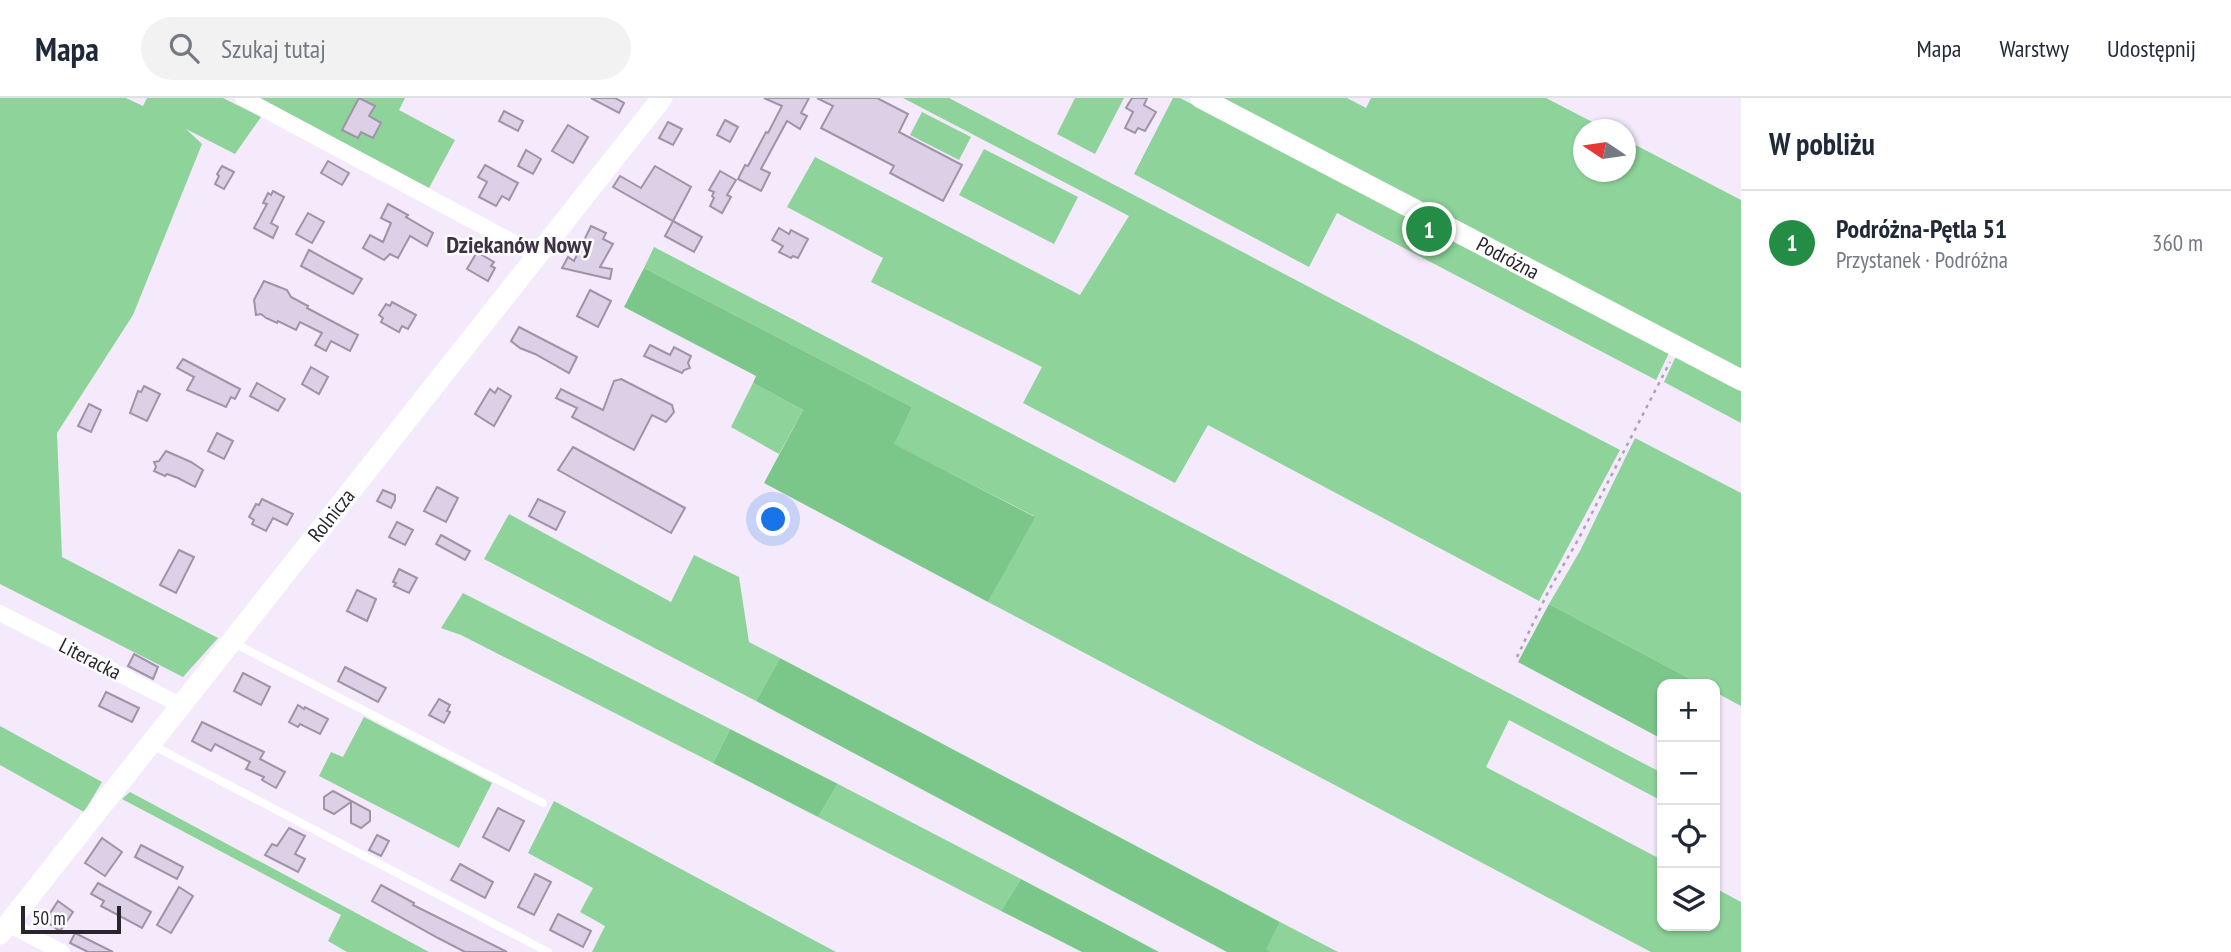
<!DOCTYPE html>
<html lang="pl">
<meta charset="utf-8">
<style>
body{margin:0;font-family:"PT Sans Narrow",sans-serif;background:#f2f2f3;color:#1f2937}
.controls{position:absolute;right:21px;bottom:21px;display:grid;overflow:hidden;border-radius:14px;box-shadow:0 2px 5px #0004}
.controls button{width:63px;height:63px;display:grid;place-items:center;padding:0;border:0;border-bottom:2px solid #e0e1e3;background:#fff;color:#1f2937;font:35px sans-serif}
.compass{position:absolute;left:1573px;top:21px;width:63px;height:63px;border-radius:50%;background:#fff;box-shadow:0 2px 5px #0004;rotate:283deg}
.scale{position:absolute;left:21px;bottom:18px;width:100px;box-sizing:border-box;padding-left:7px;border:4px solid #29252d;border-top:0;font-size:19px;line-height:24px;white-space:nowrap;color:#29252d;-webkit-text-stroke:5px #fcfcfc;paint-order:stroke}
.you{position:absolute;left:774px;top:422px;width:24px;height:24px;margin:-18px;border:5px solid #fff;border-radius:50%;background:#1a73e8;box-shadow:0 0 0 10px #1a73e833}
.badge{display:grid;place-items:center;width:46px;height:46px;border-radius:50%;background:#238d45;color:#fff;font-size:23px;font-weight:700}
.pin{position:absolute;translate:-50% -50%;border:4px solid #fff;box-shadow:0 2px 7px #0006}
.list{margin:0;padding:0;list-style:none}
h2{display:flex;justify-content:space-between;align-items:center;height:91px;margin:0;padding:0 28px;font-size:30px}
h2 small{font-size:23px;font-weight:400;color:#747a83}
.list li{display:grid;grid-template-columns:46px 1fr auto;gap:21px;align-items:center;box-sizing:border-box;height:105px;padding:0 28px;border-top:2px solid #e0e1e3}
.list b{display:block;font-size:26px;white-space:nowrap}
.list p{margin:0;font-size:23px;white-space:nowrap;color:#747a83}
.list em{font-size:23px;font-style:normal;color:#747a83}
.icon{flex:none;width:38px;height:38px;fill:none;stroke:currentColor;stroke-width:2;stroke-linecap:round;stroke-linejoin:round}
.map{position:relative;flex:none;width:1741px;height:854px;overflow:hidden}
header{display:flex;align-items:center;gap:42px;box-sizing:border-box;height:98px;padding:0 35px;background:#fff;border-bottom:2px solid #e0e1e3}
header strong{font-size:33px}
nav{display:flex;gap:38px;margin-inline-start:auto;font-size:24px}
.search{width:490px;height:63px;background:#f2f2f3;display:flex;align-items:center;gap:18px;box-sizing:border-box;padding:0 24px;border-radius:38px;color:#747a83;font-size:26px}
main{display:flex}
aside{flex:1;background:#fff}
.map>svg:first-child{display:block}
.green{fill:#8dd39a}
.forest{fill:#7bc78a}
.building{fill:#dcd0e6;stroke:#9f93a8;stroke-width:2}
.lines{fill:none;stroke-linecap:round;stroke-linejoin:round}
.path{stroke:#aba3b1;stroke-width:2.5;stroke-dasharray:3.5 5;stroke-linecap:butt}
.lane{stroke:#fff;stroke-width:8}
.street{stroke:#fff;stroke-width:16}
.secondary{stroke:#fff;stroke-width:21}
.labels{text-anchor:middle;stroke-width:5;stroke-linejoin:round;paint-order:stroke}
.street-label{font-size:21px;fill:#29252d;stroke:#fcfcfc}
.quarter-label{font-size:24px;font-weight:bold;fill:#3c3243;stroke:#fcfcfc}
</style>
<header>
<strong>Mapa</strong>
<div class="search"><svg class="icon" aria-label="search" viewBox="0 0 24 24"><circle cx="10" cy="10" r="6"/><path d="M15 15l6 6"/></svg>Szukaj tutaj</div>
<nav><a>Mapa</a><a>Warstwy</a><a>Udostępnij</a></nav>
</header>
<main>
<div class="map">
<svg width="1741" height="854" viewBox="0 0 1741 854">
<rect width="100%" height="100%" fill="#f4eafc"/>
<g class="green">
<polygon points="0,0 126,0 143,8 147,0 223,0 261,19 235,56 186,31 202,46 133,217 57,335 62,459 218,540 183,579 0,486"/>
<polygon points="260,0 405,0 399,12 455,42 429,90"/>
<polygon points="903,0 949,0 1620,352 1539,503 1208,327 1175,385 1023,305 1042,269 871,184 883,160 787,109 815,59 1080,197 1129,118"/>
<polygon points="1075,0 1124,0 1095,56 1057,36"/>
<polygon points="1173,0 1180,0 1669,255 1656,282 1337,115 1309,169 1134,76"/>
<polygon points="1217,0 1347,0 1366,10 1371,0 1546,0 1606,31 1584,32 1584,74 1626,74 1626,42 1741,102 1741,274"/>
<polygon points="922,14 971,39 959,62 910,37"/>
<polygon points="984,51 1078,99 1054,146 959,97"/>
<polygon points="654,149 1662,675 1662,703 1509,622 1486,669 1662,762 1662,828 1715,828 1715,790 1741,804 1741,854 1651,854 988,504 1034,418 893,346 912,309 644,170"/>
<polygon points="1676,258 1741,293 1741,325 1664,284"/>
<polygon points="753,285 803,312 779,356 731,329"/>
<polygon points="1635,340 1741,395 1741,608 1715,594 1715,586 1700,586 1549,506 1580,453"/>
<polygon points="509,416 671,504 694,457 739,479 749,544 780,560 756,603 484,461"/>
<polygon points="463,495 730,631 713,665 461,537 441,530"/>
<polygon points="364,619 492,685 459,750 319,678 331,654 343,659"/>
<polygon points="0,628 102,684 84,714 0,667"/>
<polygon points="838,686 1021,781 1001,813 818,719"/>
<polygon points="130,694 429,854 347,854 328,843 341,817 122,701"/>
<polygon points="554,703 836,854 592,854 605,828 580,814 593,790 528,755"/>
<polygon points="1280,824 1338,854 1271,854 1265,851"/>
</g>
<g class="forest">
<polygon points="644,170 912,309 894,346 1035,419 988,504 764,385 803,312 753,285 756,278 624,209"/>
<polygon points="1549,506 1700,586 1662,586 1662,641 1518,564"/>
<polygon points="780,560 1280,824 1266,851 1271,854 1227,854 756,603"/>
<polygon points="730,631 838,686 818,719 713,665"/>
<polygon points="1021,781 1159,854 1082,854 1001,813"/>
</g>
<g class="building">
<polygon points="359,0 375,8 369,18 381,25 373,40 361,34 358,40 342,32"/>
<polygon points="591,0 615,0 624,5 619,15"/>
<polygon points="764,0 809,0 801,15 807,18 800,31 787,23 761,71 770,75 761,93 738,81 745,67 748,68 766,34 768,35 782,8"/>
<polygon points="817,0 877,0 908,16 899,34 962,67 943,103 890,75 894,68 821,30 833,8"/>
<polygon points="1132,0 1147,0 1144,7 1156,14 1145,33 1138,30 1135,35 1125,30 1133,14 1126,10"/>
<polygon points="504,13 523,23 518,33 499,23"/>
<polygon points="725,22 738,29 730,44 717,37"/>
<polygon points="668,24 682,31 673,47 659,40"/>
<polygon points="568,27 588,39 573,65 552,53"/>
<polygon points="526,52 541,61 533,76 518,68"/>
<polygon points="328,63 349,75 342,87 321,75"/>
<polygon points="485,67 518,85 509,102 502,98 496,108 479,99 487,84 478,79"/>
<polygon points="222,68 234,74 224,91 215,86 219,78 217,76"/>
<polygon points="655,68 691,89 673,123 613,89 620,78 641,90"/>
<polygon points="720,73 736,82 727,97 731,99 722,115 710,108 714,100 712,98 714,94 709,92"/>
<polygon points="273,93 284,99 271,125 278,129 273,140 254,130 267,106 263,105 268,95 271,97"/>
<polygon points="388,106 408,117 406,119 433,135 427,148 410,138 398,160 390,156 384,162 363,150 370,137 383,144 391,125 381,120"/>
<polygon points="308,115 324,124 312,145 296,136"/>
<polygon points="673,123 702,139 694,154 665,138"/>
<polygon points="591,128 606,135 603,141 613,146 600,169 612,171 610,181 562,170 568,159 574,163"/>
<polygon points="779,130 789,136 791,132 808,141 798,160 793,158 791,160 779,154 783,148 772,142"/>
<polygon points="309,152 362,181 353,196 301,168"/>
<polygon points="477,154 494,164 491,168 495,170 488,183 467,171"/>
<polygon points="264,183 287,192 291,199 308,208 307,210 358,237 350,253 331,243 326,253 315,247 322,235 300,224 296,232 278,223 277,225 266,220 261,216 256,217 254,202"/>
<polygon points="590,192 611,203 598,229 577,218"/>
<polygon points="392,204 416,217 408,231 402,228 399,234 381,224 383,220 379,217 386,206 390,208"/>
<polygon points="519,229 577,259 569,275 535,256 520,250 511,243"/>
<polygon points="650,247 670,257 674,249 691,258 688,265 690,270 684,272 682,275 644,258"/>
<polygon points="183,261 240,291 235,301 231,299 226,309 187,292 194,279 177,270"/>
<polygon points="311,269 328,279 319,296 302,286"/>
<polygon points="621,281 672,307 674,314 666,324 652,317 634,352 572,319 577,310 556,300 561,291 603,312 614,283"/>
<polygon points="257,285 285,301 278,313 250,298"/>
<polygon points="144,288 160,296 147,323 130,315 138,293 141,294"/>
<polygon points="498,290 511,298 494,328 475,316 490,291 495,295"/>
<polygon points="89,306 101,312 91,334 78,328"/>
<polygon points="217,335 233,343 224,361 208,353"/>
<polygon points="573,349 685,410 671,435 558,372"/>
<polygon points="166,353 191,364 203,372 195,389 178,380 167,376 165,378 154,373 156,369 154,364 159,363"/>
<polygon points="437,389 458,400 446,424 424,413"/>
<polygon points="383,392 395,397 395,402 391,410 377,403"/>
<polygon points="262,401 293,416 287,427 273,420 266,433 252,426 254,422 249,419 256,406 259,407"/>
<polygon points="538,401 565,414 556,432 529,418"/>
<polygon points="397,424 413,432 405,447 389,439"/>
<polygon points="441,437 470,453 465,462 436,446"/>
<polygon points="179,452 194,459 176,495 160,487"/>
<polygon points="399,471 417,480 409,495 394,488 396,485 393,484"/>
<polygon points="357,492 376,501 367,523 347,513"/>
<polygon points="134,556 158,569 153,581 128,568"/>
<polygon points="345,569 386,590 378,604 338,583"/>
<polygon points="243,575 270,589 261,607 234,593"/>
<polygon points="106,594 139,610 132,624 99,608"/>
<polygon points="439,601 450,607 447,613 450,614 444,625 429,617"/>
<polygon points="298,607 304,611 305,609 328,621 320,636 300,626 298,629 289,624"/>
<polygon points="202,624 264,654 260,661 285,674 276,690 262,682 264,679 246,671 250,664 215,646 211,653 192,643"/>
<polygon points="333,693 370,713 370,723 361,730 351,725 351,704 334,716 324,711 324,699"/>
<polygon points="498,710 524,723 509,753 483,739"/>
<polygon points="289,730 305,738 295,756 305,761 298,774 265,757 272,746 277,748"/>
<polygon points="377,737 389,743 381,758 369,752"/>
<polygon points="102,740 122,754 105,778 85,765"/>
<polygon points="141,747 183,769 177,781 135,759"/>
<polygon points="460,766 493,784 485,800 451,782"/>
<polygon points="535,776 551,784 534,817 518,809"/>
<polygon points="98,785 151,814 142,830 101,808 104,803 91,796"/>
<polygon points="381,787 414,805 413,807 507,854 465,854 438,840 372,803"/>
<polygon points="179,789 193,798 171,835 157,827"/>
<polygon points="58,803 73,814 60,833 45,823"/>
<polygon points="558,816 591,833 583,849 550,832"/>
<polygon points="75,835 113,854 88,854 70,845"/>
</g>
<g class="lines">
<polyline class="path" points="1517,559 1549,492 1578,442 1670,264"/>
<g class="lane">
<polyline points="232,544 543,705"/>
<polyline points="152,647 548,854"/>
</g>
<g class="street">
<polyline points="243,0 537,157"/>
<polyline points="0,515 180,607"/>
<polyline points="8,826 62,854"/>
</g>
<g class="secondary">
<path id="s1" d="M 1201,0 L 1741,282"/>
<path id="s2" d="M 0,836 L 662,0"/>
</g>
</g>
<g class="labels">
<g class="street-label">
<text dy="7" stroke="none"><textPath href="#s1" startOffset="346">Podróżna</textPath></text>
<text dy="7" stroke="none"><textPath href="#s2" startOffset="534">Rolnicza</textPath></text>
<text transform="translate(90 561) rotate(27)" y="7">Literacka</text>
</g>
<g class="quarter-label">
<text x="519" y="155">Dziekanów Nowy</text>
</g>
</g>
</svg>
<div class="controls">
<button>+</button>
<button>−</button>
<button><svg class="icon" aria-label="locate" viewBox="0 0 24 24"><circle cx="12" cy="12" r="6"/><path d="M12 2v4M12 18v4M2 12h4M18 12h4"/></svg></button>
<button><svg class="icon" aria-label="layers" viewBox="0 0 24 24"><path d="M12 4l9 5-9 5-9-5zM3 14l9 5 9-5"/></svg></button>
</div>
<svg class="compass" viewBox="-18 -18 36 36"><path d="M0-13l5 13h-10z" fill="#e53935"/><path d="M0 13l5-13h-10z" fill="#747a83"/></svg>
<div class="scale">50 m</div>
<div class="you"></div>
<div class="pin badge" style="left:1429px;top:131px">1</div>
</div>
<aside>
<h2>W pobliżu<small></small></h2>
<ul class="list">
<li><span class="badge">1</span><div><b>Podróżna-Pętla 51</b><p>Przystanek · Podróżna</p></div><em>360 m</em></li>
</ul>
</aside>
</main>
